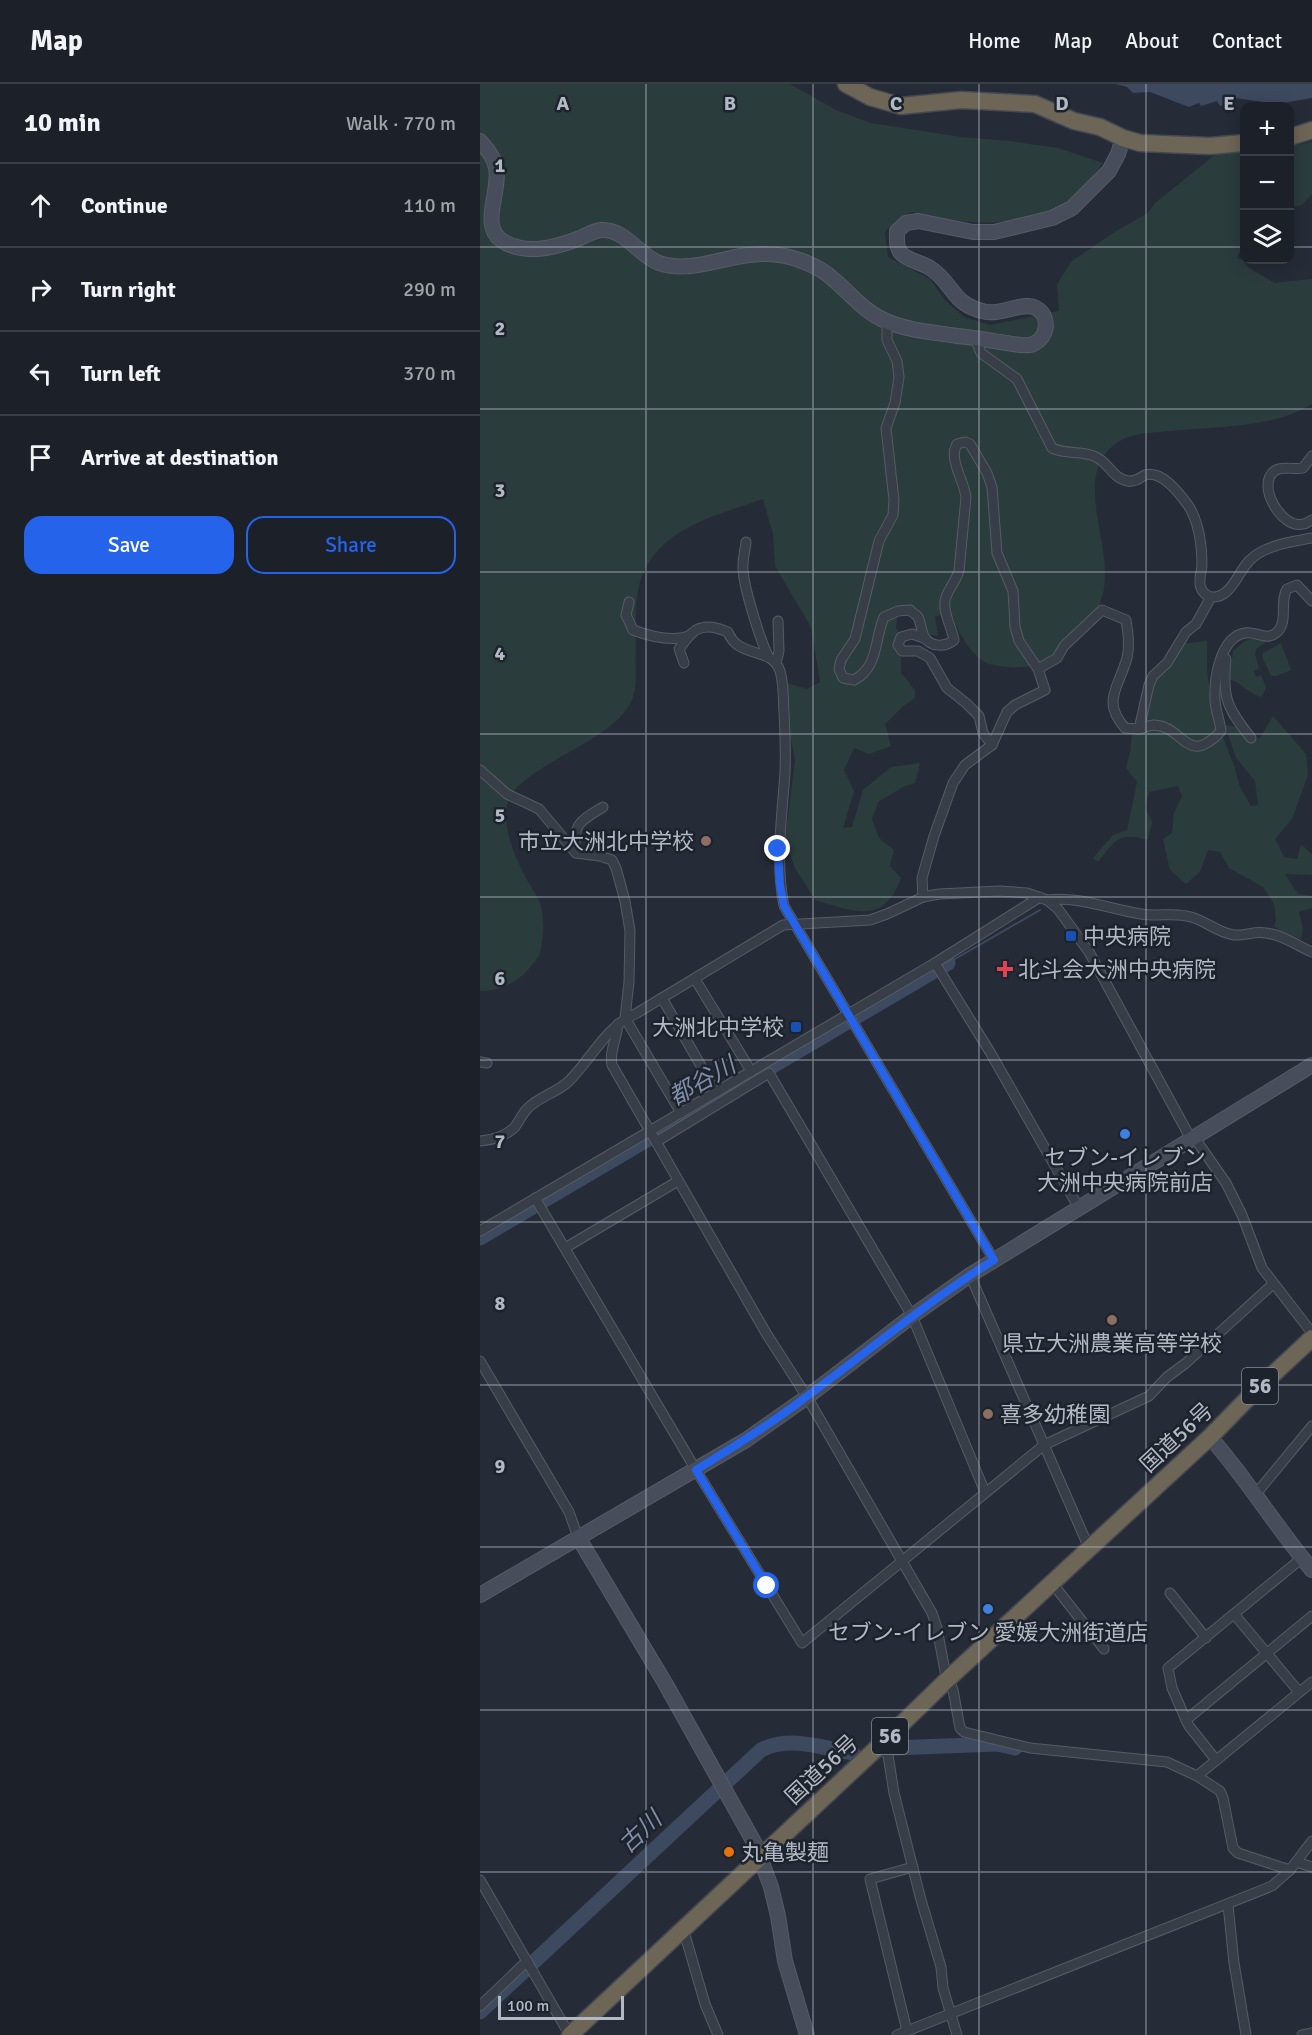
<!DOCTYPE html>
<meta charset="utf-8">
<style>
body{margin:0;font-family:Signika,"Noto Sans JP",sans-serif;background:#292e35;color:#f1f3f6}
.controls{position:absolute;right:18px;top:18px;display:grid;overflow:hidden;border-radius:12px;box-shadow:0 3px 15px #0003}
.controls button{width:54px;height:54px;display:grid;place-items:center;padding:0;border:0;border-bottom:2px solid #3a3e46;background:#1c2129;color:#f1f3f6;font:30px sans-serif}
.scale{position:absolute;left:18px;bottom:15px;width:126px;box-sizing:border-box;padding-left:6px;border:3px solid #b3b9c4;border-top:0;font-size:16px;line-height:21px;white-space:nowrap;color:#b3b9c4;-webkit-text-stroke:4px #1d232d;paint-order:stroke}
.stop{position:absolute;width:18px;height:18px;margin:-14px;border:4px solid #2563eb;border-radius:50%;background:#fff}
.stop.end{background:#2563eb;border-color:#fff;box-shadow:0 2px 6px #0008}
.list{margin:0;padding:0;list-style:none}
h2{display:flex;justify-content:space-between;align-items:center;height:78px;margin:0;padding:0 24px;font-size:26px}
h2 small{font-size:20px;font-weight:400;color:#a0a3a8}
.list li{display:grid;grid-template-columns:39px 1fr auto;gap:18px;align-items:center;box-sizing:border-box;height:84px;padding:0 24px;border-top:2px solid #3a3e46}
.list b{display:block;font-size:22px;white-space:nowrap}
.list em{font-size:20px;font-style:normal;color:#a0a3a8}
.actions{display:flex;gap:12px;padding:18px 24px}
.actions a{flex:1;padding:14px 0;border:2px solid #2563eb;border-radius:18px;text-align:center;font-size:21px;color:#2563eb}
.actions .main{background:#2563eb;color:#fff}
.icon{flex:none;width:33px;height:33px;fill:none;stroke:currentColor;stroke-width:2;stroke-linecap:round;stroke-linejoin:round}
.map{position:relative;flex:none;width:832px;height:1951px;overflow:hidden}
header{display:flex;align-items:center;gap:36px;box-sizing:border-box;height:84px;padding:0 30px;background:#1c2129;border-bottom:2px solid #3a3e46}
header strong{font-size:28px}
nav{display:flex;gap:33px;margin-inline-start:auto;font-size:21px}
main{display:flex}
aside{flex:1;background:#1c2129}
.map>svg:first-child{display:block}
.green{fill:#2b3c3c}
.water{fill:#3d495e}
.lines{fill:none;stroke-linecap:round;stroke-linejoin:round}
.stream{stroke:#3d495e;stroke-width:2}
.river{stroke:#3d495e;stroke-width:15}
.street-casing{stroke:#565c66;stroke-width:11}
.secondary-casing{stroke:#565c66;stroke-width:16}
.highway-casing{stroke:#434953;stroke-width:19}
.street{stroke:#383e48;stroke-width:9}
.secondary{stroke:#474d5a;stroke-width:14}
.highway{stroke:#6d6556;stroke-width:16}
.route{stroke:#2563eb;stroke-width:8}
.grid{fill:none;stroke:#b3b9c4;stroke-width:1.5;stroke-opacity:0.55}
.education-dot{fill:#8d6e63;stroke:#1d232d;stroke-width:2}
.transit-dot{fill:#1a4fb4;stroke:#1d232d;stroke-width:2}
.health-dot{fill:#e0444e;stroke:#1d232d;stroke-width:2}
.shop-dot{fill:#3f7fe0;stroke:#1d232d;stroke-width:2}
.food-dot{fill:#e8710a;stroke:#1d232d;stroke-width:2}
.labels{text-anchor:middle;stroke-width:5;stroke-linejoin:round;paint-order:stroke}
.shield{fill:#1d232d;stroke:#868c97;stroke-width:1.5}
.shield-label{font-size:21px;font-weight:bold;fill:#b3b9c4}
.poi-label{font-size:22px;fill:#b3b9c4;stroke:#1d232d;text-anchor:start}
.street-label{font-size:22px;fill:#b3b9c4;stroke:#1d232d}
.water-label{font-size:24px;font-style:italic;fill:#7f8ea8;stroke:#1d232d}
.grid-label{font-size:20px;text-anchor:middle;font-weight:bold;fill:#b3b9c4;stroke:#1d232d;stroke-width:5;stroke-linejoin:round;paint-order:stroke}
</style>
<header>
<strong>Map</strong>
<nav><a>Home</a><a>Map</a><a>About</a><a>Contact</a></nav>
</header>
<main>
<aside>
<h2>10 min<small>Walk · 770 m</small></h2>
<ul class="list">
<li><svg class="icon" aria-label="ahead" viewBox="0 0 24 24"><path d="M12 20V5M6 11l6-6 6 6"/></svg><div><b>Continue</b></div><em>110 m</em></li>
<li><svg class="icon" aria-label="right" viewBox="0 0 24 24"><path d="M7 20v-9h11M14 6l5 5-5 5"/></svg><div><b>Turn right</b></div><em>290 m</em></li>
<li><svg class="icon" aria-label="left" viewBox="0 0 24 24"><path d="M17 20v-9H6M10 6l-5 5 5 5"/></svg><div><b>Turn left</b></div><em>370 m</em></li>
<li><svg class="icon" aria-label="arrive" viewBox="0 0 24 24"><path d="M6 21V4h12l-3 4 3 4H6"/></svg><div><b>Arrive at destination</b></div></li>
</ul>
<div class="actions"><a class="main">Save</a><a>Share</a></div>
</aside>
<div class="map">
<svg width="832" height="1951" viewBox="0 0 832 1951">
<rect width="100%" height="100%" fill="#252c37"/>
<g class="green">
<path d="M 0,0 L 310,0 L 356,26 L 391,39 L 481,53 L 530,57 L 578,64 L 623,79 C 614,90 606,103 596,111 C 551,147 485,142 432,128 L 414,138 L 405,148 L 408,173 L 450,195 L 465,216 L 484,233 L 510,241 L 579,227 L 577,200 L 592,177 L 636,147 L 668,129 L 675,119 L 736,70 L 764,67 L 764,165 L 759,169 L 757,174 L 763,176 L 769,184 L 795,199 L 832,195 L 832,320 C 794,344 734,343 690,347 C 671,349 650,348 634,361 C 588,397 642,472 619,521 C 600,560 575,586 529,583 C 520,582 511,582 503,577 C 483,563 474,537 466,515 L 467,529 L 455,533 L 458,552 L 449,550 L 439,534 L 418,527 L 416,544 L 421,553 L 421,589 L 435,606 L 435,614 L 422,623 L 405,640 L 411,662 L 389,670 L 374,664 L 364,686 L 374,707 L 363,744 L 372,743 L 383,706 L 411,683 L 440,679 L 435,699 L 423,703 L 398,718 L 392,735 L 399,754 L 414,766 L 410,782 L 421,794 C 404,842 373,827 335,816 L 315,784 L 305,757 L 315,676 L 308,638 L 307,599 L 327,605 L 340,598 L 331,543 L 295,482 L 293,450 L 283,415 C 238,431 181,443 162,492 C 154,512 156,543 156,565 C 155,583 159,606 149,622 C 125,661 36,684 27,720 C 22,743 35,774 46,794 C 50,802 56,809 59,817 C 65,830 64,858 59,871 C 57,875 53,879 51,882 C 39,898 20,907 0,907 Z"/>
<polygon points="832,58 832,110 822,121 810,123 810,62"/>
<path d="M 771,555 L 788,557 L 777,564 L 775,570 L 779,584 L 774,587 L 776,593 L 781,591 L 786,603 L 782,613 C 768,610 763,599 749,595 L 753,567 L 765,557 Z"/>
<path d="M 727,557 L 727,587 L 733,628 L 755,684 L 759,701 L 771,722 L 778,721 L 775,697 L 756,674 L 745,641 L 758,643 L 768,657 L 780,654 L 793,632 L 826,670 L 828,691 L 812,735 L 795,755 L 804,773 L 817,775 L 821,760 L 832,770 L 832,791 L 805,790 L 818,810 L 832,812 L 832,824 L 819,828 L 823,846 L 821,855 L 802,848 L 794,842 L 796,835 L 794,820 L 783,803 L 749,784 L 740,768 L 728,766 L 720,788 L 706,800 L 690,786 L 683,755 L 692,749 L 694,729 L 702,712 L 698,702 L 669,708 L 665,723 L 672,738 L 668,756 C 637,748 637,755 618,778 L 613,774 L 633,751 L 647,746 L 657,698 L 646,684 L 650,668 L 652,649 L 661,646 L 676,595 L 700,560 Z"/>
<polygon points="801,559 811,586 797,592 791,592 782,573 783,569"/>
</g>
<polygon class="water" points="636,0 832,0 832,14 797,20 755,14 748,19 740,22 737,17 721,22 719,19 709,23 670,8 653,9 647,3"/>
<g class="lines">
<polyline class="stream" points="468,879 560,826"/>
<g class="river">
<polyline points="0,1154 468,879"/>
<polyline points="412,1664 517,1660 535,1664"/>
<path d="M 0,1928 L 281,1666 C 308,1651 344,1664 373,1669"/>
</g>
<defs>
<g id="street">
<path d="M 407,237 L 407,256 L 417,277 L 419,293 L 415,319 L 406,344 L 414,416 L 413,431 L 399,457 L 375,555 L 361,576 L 359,585 L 363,594 L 374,596 C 399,583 394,556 404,533 L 418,527 L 430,526 C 432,529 436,530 438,533 C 441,539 441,547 444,552 C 450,564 466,563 474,556 C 472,544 461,525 466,513 C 469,504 476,497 479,487 L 486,413 C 484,396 468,375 477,360 L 485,358 L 490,360 L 507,389 L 512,403 L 517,469 L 533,507 L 535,543 L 539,557 L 558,585 L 565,606 L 535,621 L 527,628 L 512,661 L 485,681 L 473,699 L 454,752 L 442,794 L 443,813"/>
<path d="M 495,254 L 501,269 L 537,295 L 572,364 C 586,371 602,366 616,373 C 629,379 633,395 648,397 C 655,398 660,394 665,391 C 682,386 699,409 708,421 C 719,438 722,461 722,482 C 721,489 718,498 721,504 C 722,508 727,512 731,513 C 751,515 758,488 769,477 C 784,461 811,458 832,454"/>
<path d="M 832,372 L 823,384 C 814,386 804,382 796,386 C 774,399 802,446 823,440 C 827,440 829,437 832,436"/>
<path d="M 266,458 C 265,466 263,474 263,482 C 262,499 280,555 288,572"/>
<path d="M 149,518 L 146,531 L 153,546 C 169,552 192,558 209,552 C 210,551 215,546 216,546 C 227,540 238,544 248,548 C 258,575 292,562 300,587 C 304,600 303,615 304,628 C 305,648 306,668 305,688 C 302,734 295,777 304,822 L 514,1176"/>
<polyline points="444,554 432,550 421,553 418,561 422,567 438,567 450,574 467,604 486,619 499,632 503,649 512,661"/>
<path d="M 746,575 C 742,614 747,624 771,654"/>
<polyline points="204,579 199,565 209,552"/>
<polyline points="296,579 299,567 298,537"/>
<path d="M 558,585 L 577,574 L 584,562 L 622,526 L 646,536 C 648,549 650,561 647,574 C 639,603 621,617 645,644 L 659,645 L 669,601 L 673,592 L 687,579 L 706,548 L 716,540 L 731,513"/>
<path d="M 659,645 C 664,644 670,641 674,641 C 704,642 707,684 741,647 C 740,636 735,626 735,615 C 734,595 740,553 765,549 C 775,547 787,557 796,549 C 809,539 799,518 807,505 L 817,501 L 832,517"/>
<polyline points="0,686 27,710 59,725 96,769 120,772 132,776 136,784 145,817 150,847 149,898 145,934 201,1029"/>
<path d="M 96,769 C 92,740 100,737 123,723"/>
<path d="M 567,816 C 599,812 629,825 661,830 C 678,833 695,828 711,833 C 726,837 738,849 754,851 C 764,852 775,847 785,849 C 801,850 818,862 832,868"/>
<polyline points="455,879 510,968 599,1124"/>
<polyline points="215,895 271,987"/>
<polyline points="182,914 236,1008"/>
<path d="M 138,940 C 137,954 129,968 132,981 L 286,1249 L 327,1313 L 452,1529 L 457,1544 L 465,1587 L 473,1606 L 480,1644 L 484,1648 L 550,1664 L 687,1678 L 717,1692 L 740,1707 L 743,1714 L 753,1764 L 758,1769 L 810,1786"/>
<polyline points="0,978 7,979"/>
<polyline points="714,1053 746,1099 762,1131 782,1184 832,1249"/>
<path d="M 0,1057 C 12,1056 25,1052 34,1044 C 39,1038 42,1030 47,1025 C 59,1012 77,1009 89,997 C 112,974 126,942 157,929 L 303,841 L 390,836 L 407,830 L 443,813 L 459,810 L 520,807 L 547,809 L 567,816 L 578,825 L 609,868 L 711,1055"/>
<polyline points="176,1058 289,989 432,1232 505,1408"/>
<polyline points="55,1114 216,1386 322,1559 564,1361 669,1312 687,1293 706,1279 793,1200"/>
<polyline points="0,1147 455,879 560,813"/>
<polyline points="85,1164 198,1097"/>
<polyline points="490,1191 609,1464"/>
<polyline points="0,1277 89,1428 98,1453"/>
<polyline points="775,1411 832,1342"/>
<polyline points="572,1499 624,1565"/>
<polyline points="690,1509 726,1554"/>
<polyline points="754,1530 819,1608"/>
<polyline points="706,1636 692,1604 688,1584 822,1474"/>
<polyline points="398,1663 408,1671 414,1709 441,1816 461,1883 463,1904 477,1951"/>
<polyline points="736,1676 709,1642 706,1636 832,1532"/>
<polyline points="717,1692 832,1598"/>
<polyline points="816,1778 832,1783"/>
<polyline points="0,1796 85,1943 92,1950"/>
<polyline points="748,1821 754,1879 766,1951"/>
<polyline points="203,1844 225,1920 238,1951"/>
<polyline points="0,1922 47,1877"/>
<polyline points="427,1947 390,1795 433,1783"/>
<polyline points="417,1951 792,1802 810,1786 832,1757"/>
<polyline points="822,1951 832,1949"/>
</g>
<g id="secondary">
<path d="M 0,57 C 7,65 14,73 16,84 C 21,106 0,141 21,156 C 45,172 75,164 100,154 C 107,151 113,147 121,146 C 146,145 158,171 179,179 C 214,191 251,168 286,170 C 308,170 337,180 353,195 C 371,210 384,228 406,237 C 429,247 453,248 477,252 C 498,254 519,258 540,261 C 544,261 549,262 553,260 C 568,254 571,232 556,224 C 543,217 522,231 506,228 C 471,221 474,199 450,184 C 441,178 428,177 421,169 C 416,164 417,154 417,147 L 426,139 L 438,137 L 493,148 L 514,148 L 572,134 L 592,124 L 629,87 L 638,70 L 643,54"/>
<path d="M 730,1353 C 767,1395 796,1443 832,1486"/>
<polyline points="98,1453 185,1599 275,1760 291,1803 298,1832 305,1877 327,1951"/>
<polyline points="0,1511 266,1356 327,1313 432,1232 490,1191 832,981"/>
</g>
<g id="highway">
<polyline points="366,0 390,13 421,22 481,16 555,20 594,37 620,43 643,54 660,59 730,62 764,59"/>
<polyline points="810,53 832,46"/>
<polyline points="90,1951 398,1663 469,1594 730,1353 773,1309 832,1254"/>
</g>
</defs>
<use href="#street" class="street-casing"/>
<use href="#secondary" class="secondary-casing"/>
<use href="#highway" class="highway-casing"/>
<use href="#street" class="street"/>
<use href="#secondary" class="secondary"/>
<use href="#highway" class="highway"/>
</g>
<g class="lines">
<path class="route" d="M 287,1502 L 216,1386 C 254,1363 291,1340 326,1313 C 389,1267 448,1217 514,1176 L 304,822 L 300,801 L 298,765"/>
</g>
<path class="grid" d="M 166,0 L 166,1951M 333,0 L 333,1951M 499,0 L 499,1951M 666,0 L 666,1951M 0,163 L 764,163M 810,163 L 832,163M 0,325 L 832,325M 0,488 L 832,488M 0,650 L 832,650M 0,813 L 832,813M 0,976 L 832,976M 0,1138 L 832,1138M 0,1301 L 832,1301M 0,1463 L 832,1463M 0,1626 L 832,1626M 0,1788 L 832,1788"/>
<g class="education-dot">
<circle cx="226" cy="757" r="6"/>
<circle cx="632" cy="1236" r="6"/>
<circle cx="508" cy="1330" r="6"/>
</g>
<g class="transit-dot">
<rect x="585" y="846" width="12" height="12" rx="3"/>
<rect x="310" y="937" width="12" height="12" rx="3"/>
</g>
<path class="health-dot" d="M522 876h6v6h6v6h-6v6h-6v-6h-6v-6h6z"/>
<g class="shop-dot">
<circle cx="645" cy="1050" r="6"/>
<circle cx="508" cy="1525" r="6"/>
</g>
<circle class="food-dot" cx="249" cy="1768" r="6"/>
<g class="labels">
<g class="shield">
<rect x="762" y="1284" width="36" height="36" rx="4.5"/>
<rect x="392" y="1634" width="36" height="36" rx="4.5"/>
</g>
<g class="shield-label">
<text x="780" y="1309">56</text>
<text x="410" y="1659">56</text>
</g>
<g class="poi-label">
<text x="214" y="765" text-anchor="end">市立大洲北中学校</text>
<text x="603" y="860">中央病院</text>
<text x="538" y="893">北斗会大洲中央病院</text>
<text x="304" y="951" text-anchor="end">大洲北中学校</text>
<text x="645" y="1081" text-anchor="middle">セブン-イレブン<tspan x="645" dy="25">大洲中央病院前店</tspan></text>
<text x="632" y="1267" text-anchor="middle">県立大洲農業高等学校</text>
<text x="520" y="1338">喜多幼稚園</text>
<text x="508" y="1556" text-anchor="middle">セブン-イレブン 愛媛大洲街道店</text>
<text x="261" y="1776">丸亀製麺</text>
</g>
<g class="street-label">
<text transform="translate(696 1353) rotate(-43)" y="8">国道56号</text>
<text transform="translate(341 1685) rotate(-43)" y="8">国道56号</text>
</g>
<g class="water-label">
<text transform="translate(222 997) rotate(-30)" y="8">都谷川</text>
<text transform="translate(160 1748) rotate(-43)" y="8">古川</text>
</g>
</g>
<g class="grid-label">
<text x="83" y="26">A</text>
<text x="250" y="26">B</text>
<text x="416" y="26">C</text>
<text x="582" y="26">D</text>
<text x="749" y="26">E</text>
<text x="20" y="88">1</text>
<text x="20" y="251">2</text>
<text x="20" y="413">3</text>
<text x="20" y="576">4</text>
<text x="20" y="738">5</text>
<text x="20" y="901">6</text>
<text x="20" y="1064">7</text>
<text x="20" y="1226">8</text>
<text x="20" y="1389">9</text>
</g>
</svg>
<div class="controls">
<button>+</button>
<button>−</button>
<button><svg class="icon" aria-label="layers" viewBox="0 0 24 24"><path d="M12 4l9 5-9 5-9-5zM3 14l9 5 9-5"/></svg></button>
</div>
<div class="scale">100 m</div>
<div class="stop" style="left:287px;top:1502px"></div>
<div class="stop end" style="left:298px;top:765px"></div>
</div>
</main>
